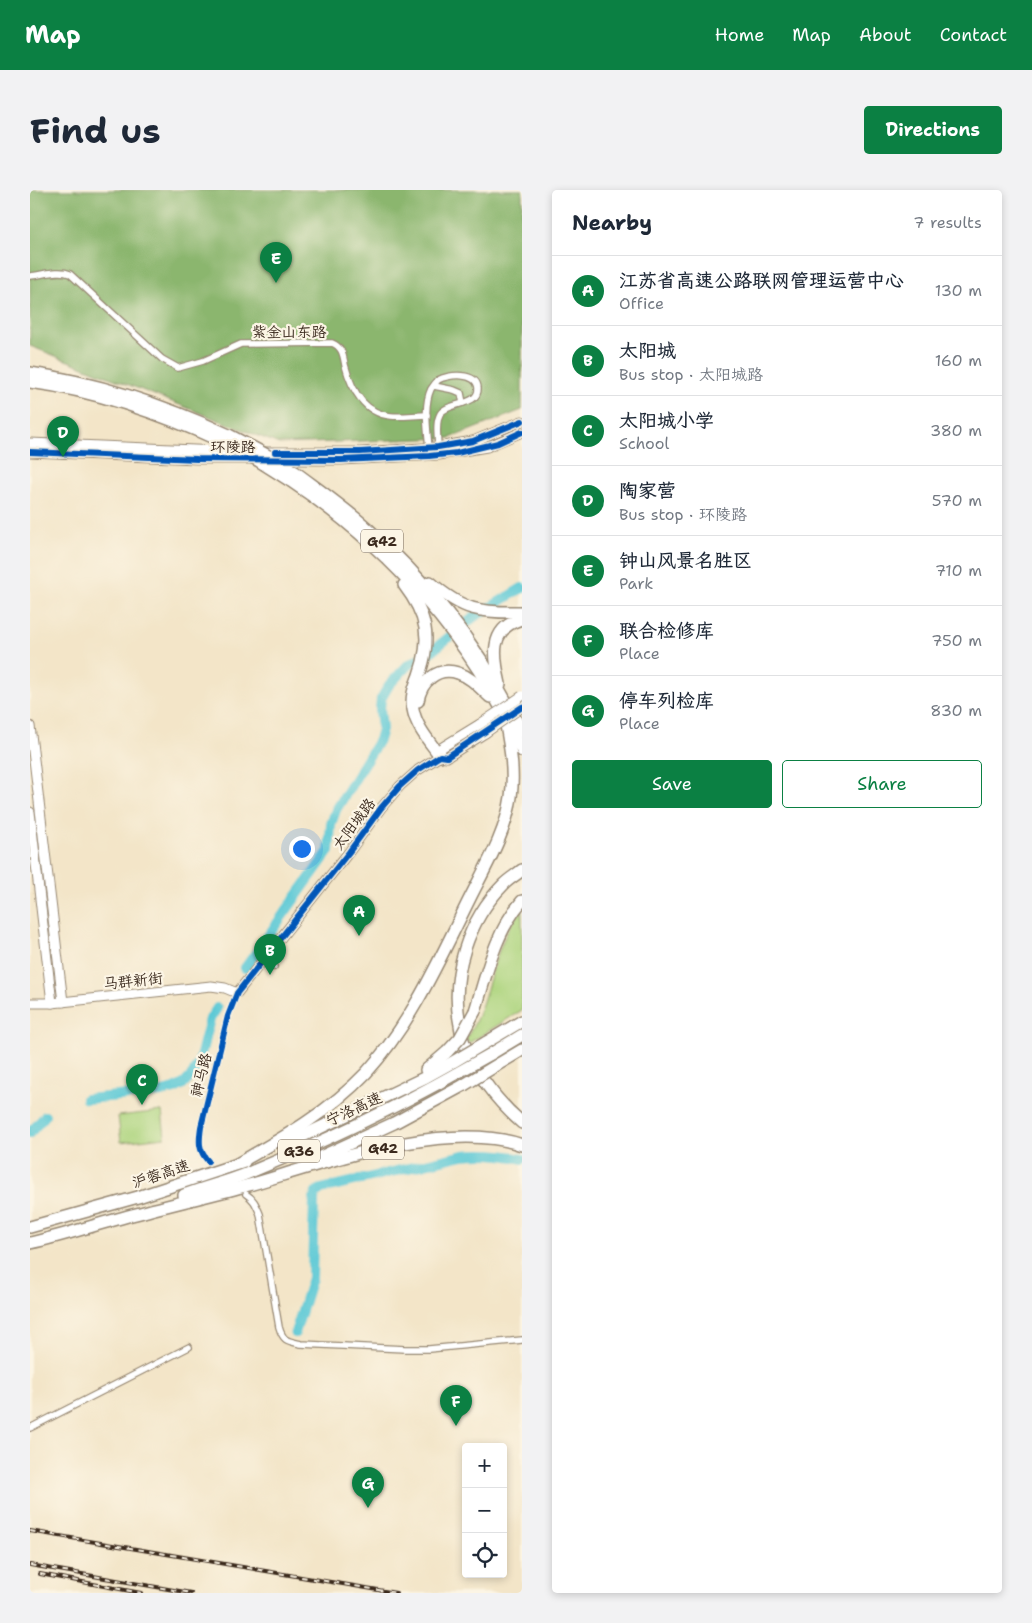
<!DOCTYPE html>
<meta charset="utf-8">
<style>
body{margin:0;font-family:"Shantell Sans","LXGW WenKai TC",sans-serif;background:#f2f2f3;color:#1f2937}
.controls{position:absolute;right:15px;bottom:15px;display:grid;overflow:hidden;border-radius:5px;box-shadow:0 2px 8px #0003}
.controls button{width:45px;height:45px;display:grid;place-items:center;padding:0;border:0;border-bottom:1px solid #e0e1e3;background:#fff;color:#1f2937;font:25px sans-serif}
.you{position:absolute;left:271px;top:658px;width:18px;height:18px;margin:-12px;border:4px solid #fff;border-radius:50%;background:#1a73e8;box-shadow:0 0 0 8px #1a73e833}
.badge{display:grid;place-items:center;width:32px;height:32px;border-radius:50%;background:#0b8043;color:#fff;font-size:16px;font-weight:700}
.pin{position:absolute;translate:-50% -41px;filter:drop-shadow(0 1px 2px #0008)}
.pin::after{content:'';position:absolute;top:26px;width:18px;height:15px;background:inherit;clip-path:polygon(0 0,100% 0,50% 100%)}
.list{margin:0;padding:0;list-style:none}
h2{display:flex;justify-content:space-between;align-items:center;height:65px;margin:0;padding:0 20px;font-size:21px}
h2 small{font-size:16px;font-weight:400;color:#747a83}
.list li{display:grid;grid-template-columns:32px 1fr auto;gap:15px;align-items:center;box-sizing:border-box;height:70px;padding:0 20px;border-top:1px solid #e0e1e3}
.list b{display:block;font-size:19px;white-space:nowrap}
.list p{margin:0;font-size:16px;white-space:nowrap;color:#747a83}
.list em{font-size:16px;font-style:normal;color:#747a83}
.actions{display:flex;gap:10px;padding:15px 20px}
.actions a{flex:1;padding:11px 0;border:1px solid #0b8043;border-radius:5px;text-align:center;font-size:18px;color:#0b8043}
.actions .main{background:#0b8043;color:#fff}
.icon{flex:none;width:28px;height:28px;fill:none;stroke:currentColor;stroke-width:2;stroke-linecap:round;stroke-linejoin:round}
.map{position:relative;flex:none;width:492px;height:1403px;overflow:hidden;border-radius:5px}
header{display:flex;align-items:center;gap:30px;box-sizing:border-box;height:70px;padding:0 25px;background:#0b8043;color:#fff}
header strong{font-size:24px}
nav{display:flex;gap:28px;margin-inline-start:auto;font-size:18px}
.intro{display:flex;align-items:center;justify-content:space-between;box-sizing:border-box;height:120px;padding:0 30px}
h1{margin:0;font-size:35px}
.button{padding:12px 22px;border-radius:5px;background:#0b8043;color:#fff;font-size:18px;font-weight:700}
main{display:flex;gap:30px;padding:0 30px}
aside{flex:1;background:#fff;border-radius:5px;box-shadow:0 2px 8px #0003}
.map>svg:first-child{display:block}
.green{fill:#afd580;stroke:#75804f}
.forest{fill:#8bb66e;stroke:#637046}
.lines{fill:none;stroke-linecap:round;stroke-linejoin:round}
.river{stroke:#5dc9d6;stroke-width:10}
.street-casing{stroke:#978873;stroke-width:8}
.secondary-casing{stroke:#978873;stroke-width:11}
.primary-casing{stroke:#978873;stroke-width:11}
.highway-casing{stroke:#978873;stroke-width:14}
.street{stroke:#fff;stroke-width:5.5}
.secondary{stroke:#fff;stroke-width:9}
.primary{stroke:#fff;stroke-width:9}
.highway{stroke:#fff;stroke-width:11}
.rail-casing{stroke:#3b2a1e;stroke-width:4}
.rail{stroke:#fcf5e5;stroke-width:2;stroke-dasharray:5.5;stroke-linecap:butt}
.secondary-bridge-casing{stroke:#978873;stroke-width:11;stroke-linecap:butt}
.highway-bridge-casing{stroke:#978873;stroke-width:14;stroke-linecap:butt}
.secondary-bridge{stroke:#fff;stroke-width:9}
.highway-bridge{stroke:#fff;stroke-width:11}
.cycleway-casing{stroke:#fcf5e5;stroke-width:9}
.cycleway{stroke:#0057b8;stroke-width:6}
.labels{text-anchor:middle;stroke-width:4.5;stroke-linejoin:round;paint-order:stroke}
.shield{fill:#fcf5e5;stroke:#75675a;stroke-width:1}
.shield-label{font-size:14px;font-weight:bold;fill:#3b2a1e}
.street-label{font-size:15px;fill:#3b2a1e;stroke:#fcf5e5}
</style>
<header>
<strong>Map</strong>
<nav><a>Home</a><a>Map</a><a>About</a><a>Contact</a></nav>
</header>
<div class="intro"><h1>Find us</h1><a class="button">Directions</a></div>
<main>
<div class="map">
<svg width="492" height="1403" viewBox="0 0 492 1403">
<rect width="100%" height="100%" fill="#fcf5e5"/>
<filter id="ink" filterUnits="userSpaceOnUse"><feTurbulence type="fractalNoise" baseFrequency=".02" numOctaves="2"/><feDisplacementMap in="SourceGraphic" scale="10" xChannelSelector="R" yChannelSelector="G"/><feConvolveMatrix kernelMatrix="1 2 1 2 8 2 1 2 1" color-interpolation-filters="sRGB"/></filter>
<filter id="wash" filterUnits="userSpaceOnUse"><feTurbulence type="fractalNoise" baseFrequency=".0096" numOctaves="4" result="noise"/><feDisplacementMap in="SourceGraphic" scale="20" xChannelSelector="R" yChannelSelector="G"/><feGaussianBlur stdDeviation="1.12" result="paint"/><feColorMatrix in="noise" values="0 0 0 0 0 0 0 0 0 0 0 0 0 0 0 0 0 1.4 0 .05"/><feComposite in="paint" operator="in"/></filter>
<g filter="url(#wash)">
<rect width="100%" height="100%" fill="#f3e5c8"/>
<g class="green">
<path d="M 492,719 L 492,820 L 439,853 L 436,849 C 440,842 444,835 447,828 C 462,791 466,750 492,719 Z"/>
<polygon points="132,921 135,947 91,952 88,926"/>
</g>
<polygon class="forest" points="0,0 492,0 492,220 420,248 249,254 0,156"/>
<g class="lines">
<g class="river">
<polyline points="215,778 299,661 301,634 306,620 349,550 352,539 350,519 351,509 359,495 378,475 402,461 444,427 492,398"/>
<polyline points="56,909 132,902 145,899 155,893 163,884 169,872 180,829 187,818"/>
<polyline points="0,943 15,926"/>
<path d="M 265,1143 L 282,1088 L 284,1008 L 286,1003 L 291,999 L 433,965 C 454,963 472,964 492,969"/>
</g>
</g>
</g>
<g filter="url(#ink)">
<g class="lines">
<defs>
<g id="street">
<path d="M 0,86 C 12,85 29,79 40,84 L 132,169 L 148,178 L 173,171 L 211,154 L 302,153 C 312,157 313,164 315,175 C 321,198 334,224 361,226 C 373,227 385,225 397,225"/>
<polyline points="404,196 424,200 431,203 433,213"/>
<path d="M 399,260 C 398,242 393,216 401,199 C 403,196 406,192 408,190 C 418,184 447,182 448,198 C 449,217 418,211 410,224 C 405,233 408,248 408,258"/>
<polyline points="234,770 244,777"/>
<path d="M 178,971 C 168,960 169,951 171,937 L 198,826 L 207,803"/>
<path d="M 216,1004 C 224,1009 226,1015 230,1024 L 249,1137 C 253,1151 257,1151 271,1154 L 375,1159 L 399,1159 L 492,1150"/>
<polyline points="0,1238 159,1157"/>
</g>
<g id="secondary">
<polyline points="0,536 33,812"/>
<polyline points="410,566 411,558 450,534"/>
<polyline points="0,622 22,813"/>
<polyline points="0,813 22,813 181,796 195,798 207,803 319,662 351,618 370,596 388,580 410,566 417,567 455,543"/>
</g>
<g id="primary">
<polyline points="0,253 212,262"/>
<polyline points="0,262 167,269 225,269"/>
<polyline points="230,262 330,262 408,257 443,251 492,231"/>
<polyline points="245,270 311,270 409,265 457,257 492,242"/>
</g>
<g id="highway">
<path d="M 0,183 C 70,193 136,216 199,245"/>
<path d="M 0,192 C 68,201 133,224 195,253"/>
<path d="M 265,282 C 289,300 314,317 337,338 C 402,395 454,464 492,542"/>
<path d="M 259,290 C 360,357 443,450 492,561"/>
<path d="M 400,392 C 433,421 450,423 492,422"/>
<path d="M 374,395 C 397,425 402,449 389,485 C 385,496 380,507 383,519 C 386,537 400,552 410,566"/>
<path d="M 470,494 C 464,468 458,438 492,429"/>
<path d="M 388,511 C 391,492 407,476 428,483 C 441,487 450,498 460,507"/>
<path d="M 492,680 C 486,685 479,689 474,694 C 438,730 420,785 430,835 C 431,841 432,848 434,853 C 446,885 467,911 492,933"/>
<path d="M 445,821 C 457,783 465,742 492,711"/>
<polyline points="455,853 492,831"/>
<polyline points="459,865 492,845"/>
<polyline points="467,875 492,860"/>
<polyline points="396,880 417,862"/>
<polyline points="254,955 396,887 423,872"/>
<polyline points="286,969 364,933 434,895"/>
<path d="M 207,974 C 253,948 299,922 336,883 C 382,833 410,768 440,708 C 456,676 476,643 481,607 C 485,579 479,552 474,524"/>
<path d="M 154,1005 C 175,997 196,992 216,984 C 288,954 360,921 427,883"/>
<polyline points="0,1037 108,1007 214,972"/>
<path d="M 0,1053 C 36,1045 70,1033 106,1024 C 143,1014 182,1005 219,995 C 295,973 415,929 492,955"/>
</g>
</defs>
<use href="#street" class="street-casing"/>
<use href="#secondary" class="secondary-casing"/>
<use href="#primary" class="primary-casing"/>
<use href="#highway" class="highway-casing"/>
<use href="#street" class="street"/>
<use href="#secondary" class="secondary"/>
<use href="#primary" class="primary"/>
<use href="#highway" class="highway"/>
<defs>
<g id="rail">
<polyline points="0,1341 366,1403"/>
<polyline points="0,1375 161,1403"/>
<polyline points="10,1384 111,1403"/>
</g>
</defs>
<use href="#rail" class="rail-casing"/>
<use href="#rail" class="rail"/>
<defs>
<g id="secondary-bridge">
<polyline points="450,534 492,506"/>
<polyline points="455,543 492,517"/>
</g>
<g id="highway-bridge">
<polyline points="199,245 235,264 265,282"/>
<polyline points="195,253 229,271 259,290"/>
<polyline points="417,862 430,848 445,821"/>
<polyline points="423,872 455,853"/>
<polyline points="427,883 459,865"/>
<polyline points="434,895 467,875"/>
</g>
</defs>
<use href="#secondary-bridge" class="secondary-bridge-casing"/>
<use href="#highway-bridge" class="highway-bridge-casing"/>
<use href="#secondary-bridge" class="secondary-bridge"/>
<use href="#highway-bridge" class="highway-bridge"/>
<defs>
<g id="cycleway">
<polyline points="0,262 167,269 311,270 399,266 427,263 468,253 492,242"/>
<polyline points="245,262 330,262 408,257 443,251 492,231"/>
<path d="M 178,971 C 168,960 169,951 171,937 L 198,826 L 207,803 L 319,662 L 351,618 L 370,596 L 388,580 L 410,566 L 417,567 L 492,517"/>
</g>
</defs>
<use href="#cycleway" class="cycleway-casing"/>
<use href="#cycleway" class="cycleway"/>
</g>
</g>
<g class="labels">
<g class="shield">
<rect x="331" y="339.5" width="42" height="23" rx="4"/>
<rect x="332" y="946.5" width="42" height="23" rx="4"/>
<rect x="248" y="949.5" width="42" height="23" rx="4"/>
</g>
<g class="shield-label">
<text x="352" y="356">G42</text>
<text x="353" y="963">G42</text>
<text x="269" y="966">G36</text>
</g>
<g class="street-label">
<text x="259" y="147">紫金山东路</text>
<text x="203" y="262">环陵路</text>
<text transform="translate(324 634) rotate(-53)" y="5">太阳城路</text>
<text transform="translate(103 791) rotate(-6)" y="5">马群新街</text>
<text transform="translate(171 885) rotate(-76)" y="5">神马路</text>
<text transform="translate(324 919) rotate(-25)" y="5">宁洛高速</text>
<text transform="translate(131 984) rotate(-18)" y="5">沪蓉高速</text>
</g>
</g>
</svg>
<div class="controls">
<button>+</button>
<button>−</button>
<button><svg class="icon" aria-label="locate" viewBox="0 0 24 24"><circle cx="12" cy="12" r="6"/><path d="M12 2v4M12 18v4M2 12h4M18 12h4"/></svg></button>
</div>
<div class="you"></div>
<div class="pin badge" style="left:329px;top:746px">A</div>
<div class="pin badge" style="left:240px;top:785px">B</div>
<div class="pin badge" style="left:112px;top:915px">C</div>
<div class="pin badge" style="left:33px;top:267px">D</div>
<div class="pin badge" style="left:246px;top:93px">E</div>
<div class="pin badge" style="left:426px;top:1236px">F</div>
<div class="pin badge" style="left:338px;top:1318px">G</div>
</div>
<aside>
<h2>Nearby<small>7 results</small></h2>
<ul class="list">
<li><span class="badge">A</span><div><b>江苏省高速公路联网管理运营中心</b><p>Office</p></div><em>130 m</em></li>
<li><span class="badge">B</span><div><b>太阳城</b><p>Bus stop · 太阳城路</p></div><em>160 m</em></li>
<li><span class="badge">C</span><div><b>太阳城小学</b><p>School</p></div><em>380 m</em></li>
<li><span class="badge">D</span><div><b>陶家营</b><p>Bus stop · 环陵路</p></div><em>570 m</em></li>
<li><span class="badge">E</span><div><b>钟山风景名胜区</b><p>Park</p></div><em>710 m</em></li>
<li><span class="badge">F</span><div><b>联合检修库</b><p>Place</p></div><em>750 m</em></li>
<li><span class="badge">G</span><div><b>停车列检库</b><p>Place</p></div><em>830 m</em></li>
</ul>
<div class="actions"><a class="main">Save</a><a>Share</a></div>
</aside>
</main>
